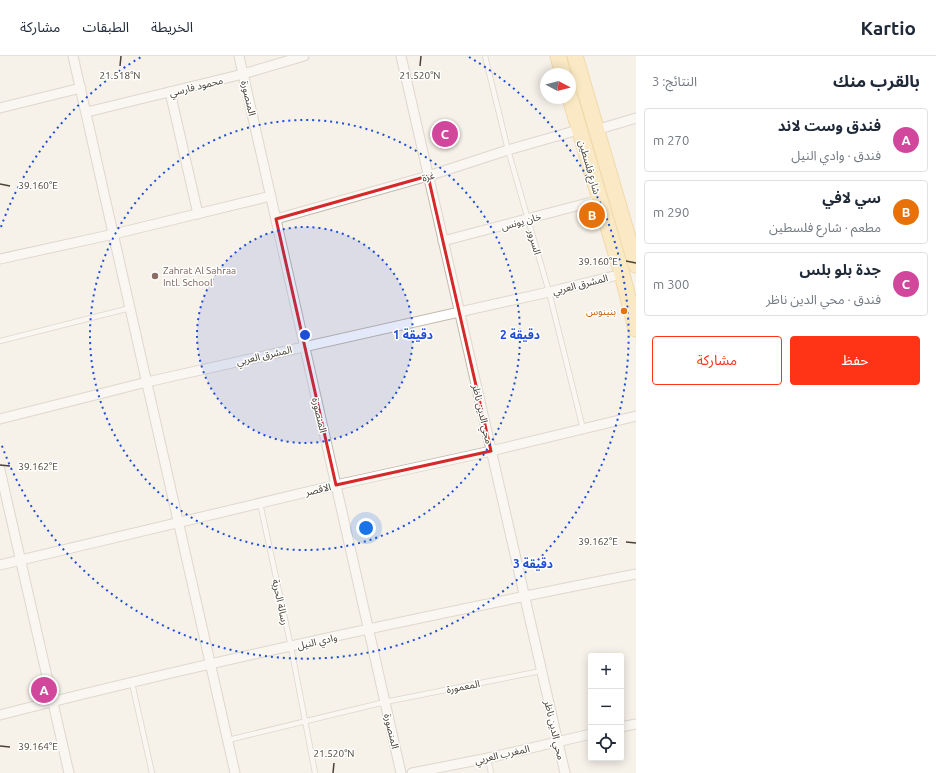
<!DOCTYPE html>
<html lang="ar">
<meta charset="utf-8">
<style>
body{margin:0;font-family:Ubuntu,"Noto Sans Arabic",sans-serif;background:#f6f6f7;color:#1f2937;direction:rtl}
.controls{position:absolute;right:12px;bottom:12px;display:grid;overflow:hidden;border-radius:4px;box-shadow:0 2px 10px #0003}
.controls button{width:36px;height:36px;display:grid;place-items:center;padding:0;border:0;border-bottom:1px solid #e0e1e3;background:#fff;color:#1f2937;font:20px sans-serif}
.compass{position:absolute;left:540px;top:12px;width:36px;height:36px;border-radius:50%;background:#fff;box-shadow:0 2px 10px #0003;rotate:97deg}
.you{position:absolute;left:366px;top:472px;width:14px;height:14px;margin:-10px;border:3px solid #fff;border-radius:50%;background:#1a73e8;box-shadow:0 0 0 6px #1a73e833}
.badge{display:grid;place-items:center;width:26px;height:26px;border-radius:50%;background:#ff3416;color:#fff;font-size:13px;font-weight:700}
.pin{position:absolute;translate:-50% -50%;border:2px solid #fff;box-shadow:0 1px 4px #0006}
.list{margin:0;padding:0;list-style:none}
h2{display:flex;justify-content:space-between;align-items:center;height:52px;margin:0;padding:0 16px;font-size:17px}
h2 small{font-size:13px;font-weight:400;color:#747a83}
.list li{display:grid;grid-template-columns:26px 1fr auto;gap:12px;align-items:center;box-sizing:border-box;height:64px;margin:0 8px 8px;padding:0 8px;border:1px solid #e0e1e3;border-radius:4px}
.list b{display:block;font-size:15px;white-space:nowrap}
.list p{margin:0;font-size:13px;white-space:nowrap;color:#747a83}
.list em{font-size:13px;font-style:normal;color:#747a83}
.actions{display:flex;gap:8px;padding:12px 16px}
.actions a{flex:1;padding:9px 0;border:1px solid #ff3416;border-radius:4px;text-align:center;font-size:14px;color:#ff3416}
.actions .main{background:#ff3416;color:#fff}
.icon{flex:none;width:22px;height:22px;fill:none;stroke:currentColor;stroke-width:2;stroke-linecap:round;stroke-linejoin:round}
.map{position:relative;flex:none;width:636px;height:717px;overflow:hidden;direction:ltr}
header{display:flex;align-items:center;gap:24px;box-sizing:border-box;height:56px;padding:0 20px;background:#fff;border-bottom:1px solid #e0e1e3}
header strong{font-size:19px}
nav{display:flex;gap:22px;margin-inline-start:auto;font-size:14px}
main{display:flex}
aside{flex:1;background:#fff}
.map>svg:first-child{display:block}
.lines{fill:none;stroke-linecap:round;stroke-linejoin:round}
.lane-casing{stroke:#c1b9aa;stroke-width:6}
.street-casing{stroke:#c1b9aa;stroke-width:11}
.primary-casing{stroke:#ebbf61;stroke-width:17}
.lane{stroke:#fff;stroke-width:4.5}
.street{stroke:#fff;stroke-width:9}
.primary{stroke:#ffe098;stroke-width:15}
.marked{fill:none;stroke:#d62828;stroke-width:3;stroke-linejoin:round}
.ticks{fill:none;stroke:#494236;stroke-width:1.5}
.ring{fill:none;stroke:#1d4ed8;stroke-width:2;stroke-dasharray:2 4}
.education-dot{fill:#8d6e63;stroke:#fff;stroke-width:1.5}
.food-dot{fill:#e8710a;stroke:#fff;stroke-width:1.5}
.labels{text-anchor:middle;stroke-width:3;stroke-linejoin:round;paint-order:stroke}
.street-label{font-size:10px;fill:#494236;stroke:#fff}
.education-label{font-size:10px;fill:#785e54;stroke:#fff;text-anchor:start}
.food-label{font-size:10px;fill:#c56008;stroke:#fff;text-anchor:end}
.ticks-label{font-size:10px;text-anchor:middle;fill:#494236;stroke:#fff;stroke-width:3;stroke-linejoin:round;paint-order:stroke}
.centre{fill:#1d4ed8;stroke:#fff;stroke-width:2}
.ring-label{font-size:12px;text-anchor:middle;font-weight:bold;fill:#1d4ed8;stroke:#fff;stroke-width:3;stroke-linejoin:round;paint-order:stroke}
</style>
<header>
<strong>Kartio</strong>
<nav><a>الخريطة</a><a>الطبقات</a><a>مشاركة</a></nav>
</header>
<main>
<aside>
<h2>بالقرب منك<small>النتائج: 3</small></h2>
<ul class="list">
<li><span class="badge" style="background:#d1479c">A</span><div><b>فندق وست لاند</b><p>فندق · وادي النيل</p></div><em>270 m</em></li>
<li><span class="badge" style="background:#e8710a">B</span><div><b>سي لافي</b><p>مطعم · شارع فلسطين</p></div><em>290 m</em></li>
<li><span class="badge" style="background:#d1479c">C</span><div><b>جدة بلو بلس</b><p>فندق · محي الدين ناظر</p></div><em>300 m</em></li>
</ul>
<div class="actions"><a class="main">حفظ</a><a>مشاركة</a></div>
</aside>
<div class="map">
<svg width="636" height="717" viewBox="0 0 636 717">
<rect width="100%" height="100%" fill="#f5f1e9"/>
<g class="lines">
<defs>
<g id="lane">
<polyline points="485,0 508,94 549,236 583,373"/>
<polyline points="0,285 130,252"/>
<polyline points="260,447 291,591 315,717"/>
<polyline points="132,627 152,717"/>
<polyline points="228,684 385,646 541,615"/>
<polyline points="488,702 491,717"/>
</g>
<g id="street">
<polyline points="73,0 235,717"/>
<polyline points="239,0 401,717"/>
<polyline points="401,0 565,717"/>
<polyline points="170,36 198,158"/>
<polyline points="0,52 81,32"/>
<polyline points="87,56 243,18 304,0"/>
<polyline points="596,74 636,62"/>
<polyline points="276,163 428,120 508,94 578,74"/>
<polyline points="443,185 599,144"/>
<polyline points="0,203 114,178 271,140"/>
<polyline points="0,363 147,326 549,236 622,218"/>
<polyline points="0,414 69,717"/>
<polyline points="0,509 336,429 491,395 636,360"/>
<path d="M 0,659 C 210,605 423,560 636,518"/>
<polyline points="621,671 636,668"/>
<polyline points="412,717 488,702 591,678"/>
</g>
<g id="primary">
<polyline points="558,0 563,18"/>
<polyline points="575,0 636,209"/>
<polyline points="570,42 622,218 636,273"/>
</g>
</defs>
<use href="#lane" class="lane-casing"/>
<use href="#street" class="street-casing"/>
<use href="#primary" class="primary-casing"/>
<use href="#lane" class="lane"/>
<use href="#street" class="street"/>
<use href="#primary" class="primary"/>
</g>
<path d="M0 0H636V717H0ZM 428,120 L 491,395 L 336,429 L 276,163 Z" fill="#f5f1e9" fill-opacity=".55" fill-rule="evenodd"/>
<path class="marked" d="M 428,120 L 491,395 L 336,429 L 276,163 Z"/>
<path class="ticks" d="M 120,10 L 121,0M 420,10 L 421,0M 0,128 L 10,130M 626,205 L 636,207M 0,409 L 10,410M 626,486 L 636,487M 0,690 L 10,691M 333,717 L 334,707"/>
<circle cx="305" cy="279" r="108" fill="#1d4ed8" fill-opacity=".12"/>
<g class="ring">
<circle cx="305" cy="279" r="108"/>
<circle cx="305" cy="279" r="215"/>
<path d="M1 171A323 323 0 0 1 141 1M469 1A323 323 0 1 1 1 387"/>
</g>
<circle class="education-dot" cx="155" cy="220" r="4"/>
<circle class="food-dot" cx="624" cy="255" r="4"/>
<g class="labels">
<g class="street-label">
<text transform="translate(196 30) rotate(-14)" y="4">محمود فارسي</text>
<text transform="translate(249 42) rotate(77)" y="4">المنصورة</text>
<text transform="translate(590 111) rotate(74)" y="4">شارع فلسطين</text>
<text transform="translate(428 120) rotate(-17)" y="4">غزة</text>
<text transform="translate(521 165) rotate(-15)" y="4">خان يونس</text>
<text transform="translate(535 186) rotate(74)" y="4">السرور</text>
<text transform="translate(580 228) rotate(-14)" y="4">المشرق العربي</text>
<text transform="translate(264 299) rotate(-13)" y="4">المشرق العربي</text>
<text transform="translate(483 358) rotate(77)" y="4">محي الدين ناظر</text>
<text transform="translate(320 359) rotate(77)" y="4">المنصورة</text>
<text transform="translate(318 433) rotate(-13)" y="4">الاقصر</text>
<text transform="translate(281 546) rotate(78)" y="4">رسالة الحرية</text>
<text transform="translate(317 585) rotate(-13)" y="4">وادي النيل</text>
<text transform="translate(463 630) rotate(-11)" y="4">المعمورة</text>
<text transform="translate(555 674) rotate(77)" y="4">محي الدين ناظر</text>
<text transform="translate(392 675) rotate(77)" y="4">المنصورة</text>
<text transform="translate(502 698) rotate(-13)" y="4">المغرب العربي</text>
</g>
<g class="education-label">
<text x="163" y="218">Zahrat Al Sahraa<tspan x="163" dy="12">Intl. School</tspan></text>
</g>
<g class="food-label">
<text x="616" y="259">بنينوس</text>
</g>
</g>
<g class="ticks-label">
<text x="120" y="23">21.518°N</text>
<text x="420" y="23">21.520°N</text>
<text x="38" y="133">39.160°E</text>
<text x="598" y="209">39.160°E</text>
<text x="38" y="414">39.162°E</text>
<text x="598" y="489">39.162°E</text>
<text x="38" y="694">39.164°E</text>
<text x="334" y="701">21.520°N</text>
</g>
<circle cx="305" cy="279" r="6" class="centre"/>
<g class="ring-label">
<text x="413" y="283">1 دقيقة</text>
<text x="520" y="283">2 دقيقة</text>
<text x="533" y="512">3 دقيقة</text>
</g>
</svg>
<div class="controls">
<button>+</button>
<button>−</button>
<button><svg class="icon" aria-label="locate" viewBox="0 0 24 24"><circle cx="12" cy="12" r="6"/><path d="M12 2v4M12 18v4M2 12h4M18 12h4"/></svg></button>
</div>
<svg class="compass" viewBox="-18 -18 36 36"><path d="M0-13l5 13h-10z" fill="#e53935"/><path d="M0 13l5-13h-10z" fill="#747a83"/></svg>
<div class="you"></div>
<div class="pin badge" style="left:44px;top:634px;background:#d1479c">A</div>
<div class="pin badge" style="left:592px;top:159px;background:#e8710a">B</div>
<div class="pin badge" style="left:445px;top:78px;background:#d1479c">C</div>
</div>
</main>
